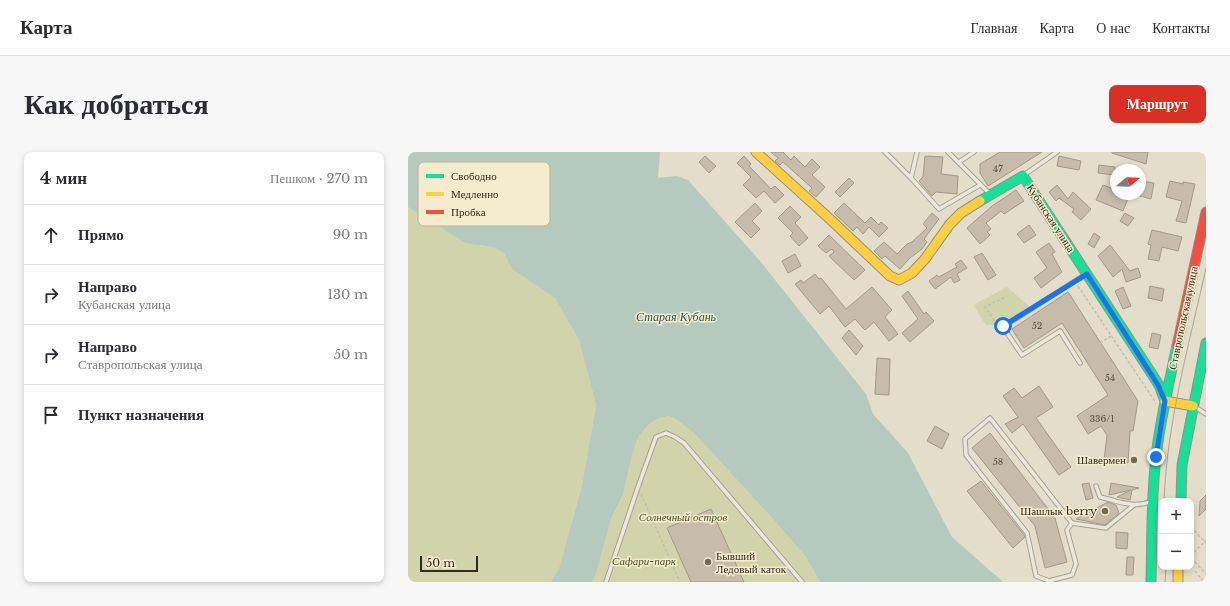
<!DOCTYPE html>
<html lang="ru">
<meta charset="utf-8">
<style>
body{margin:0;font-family:"Libre Baskerville",serif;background:#f7f7f7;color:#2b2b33}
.controls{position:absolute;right:12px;bottom:12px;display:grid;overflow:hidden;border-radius:8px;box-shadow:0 2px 6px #0003}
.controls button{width:36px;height:36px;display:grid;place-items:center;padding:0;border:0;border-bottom:1px solid #e1e1e2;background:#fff;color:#2b2b33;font:20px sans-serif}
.compass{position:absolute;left:702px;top:12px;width:36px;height:36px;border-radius:50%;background:#fff;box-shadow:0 2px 6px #0003;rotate:71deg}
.scale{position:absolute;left:12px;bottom:10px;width:58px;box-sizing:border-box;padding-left:4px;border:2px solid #362a1c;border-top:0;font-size:11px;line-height:14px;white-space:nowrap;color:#362a1c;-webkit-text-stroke:3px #f5ecce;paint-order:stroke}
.stop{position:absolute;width:12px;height:12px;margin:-9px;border:3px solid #1a73e8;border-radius:50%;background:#fff}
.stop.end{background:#1a73e8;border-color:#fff;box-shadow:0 1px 4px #0008}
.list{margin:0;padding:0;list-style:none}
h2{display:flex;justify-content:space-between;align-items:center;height:52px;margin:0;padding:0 16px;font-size:17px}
h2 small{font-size:13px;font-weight:400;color:#7c7c81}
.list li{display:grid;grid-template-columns:26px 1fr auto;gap:12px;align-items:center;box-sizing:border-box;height:60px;padding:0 16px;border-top:1px solid #e1e1e2}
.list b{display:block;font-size:15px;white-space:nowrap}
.list p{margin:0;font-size:13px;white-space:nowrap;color:#7c7c81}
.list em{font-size:13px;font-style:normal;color:#7c7c81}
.icon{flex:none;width:22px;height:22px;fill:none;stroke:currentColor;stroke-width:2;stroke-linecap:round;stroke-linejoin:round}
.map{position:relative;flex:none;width:798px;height:430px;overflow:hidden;border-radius:8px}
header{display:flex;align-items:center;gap:24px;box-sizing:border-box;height:56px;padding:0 20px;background:#fff;border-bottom:1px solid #e1e1e2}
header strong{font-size:19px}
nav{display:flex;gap:22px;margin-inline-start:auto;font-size:14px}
.intro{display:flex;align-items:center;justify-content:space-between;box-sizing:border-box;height:96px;padding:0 24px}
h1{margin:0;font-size:28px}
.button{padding:10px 18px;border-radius:8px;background:#d93025;color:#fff;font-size:14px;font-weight:700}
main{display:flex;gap:24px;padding:0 24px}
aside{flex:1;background:#fff;border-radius:8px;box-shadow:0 2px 6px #0003}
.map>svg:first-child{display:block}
.green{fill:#d1d4ab}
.water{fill:#b6c9be}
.building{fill:#c7bbaa;stroke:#a39889}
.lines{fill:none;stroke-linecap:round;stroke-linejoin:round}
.lane-casing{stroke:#a8a193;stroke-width:5.5}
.fast-casing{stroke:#979183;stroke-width:11}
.slow-casing{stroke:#979183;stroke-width:11}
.jam-casing{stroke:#979183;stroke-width:11}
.path{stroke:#c3beb2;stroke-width:1.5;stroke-dasharray:3 2;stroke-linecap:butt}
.lane{stroke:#ebe7db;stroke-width:3.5}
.fast{stroke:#16e098;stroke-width:9}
.slow{stroke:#ffcf43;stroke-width:9}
.jam{stroke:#f24e42;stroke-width:9}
.tram{stroke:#aaa69c;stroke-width:1}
.route{stroke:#1a73e8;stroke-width:5}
.poi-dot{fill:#736959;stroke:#f5ecce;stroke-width:1.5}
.labels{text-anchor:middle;stroke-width:3;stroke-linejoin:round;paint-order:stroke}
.number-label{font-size:9px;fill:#5a4e40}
.street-label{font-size:11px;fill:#362a1c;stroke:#f5ecce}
.poi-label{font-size:11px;fill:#362a1c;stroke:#f5ecce;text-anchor:end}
.park-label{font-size:11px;font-style:italic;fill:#435222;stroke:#f5ecce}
.water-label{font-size:12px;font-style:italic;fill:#2b5656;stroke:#f5ecce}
.key{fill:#f5ecce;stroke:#bcb299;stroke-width:1}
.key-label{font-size:11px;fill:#362a1c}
</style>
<header>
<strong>Карта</strong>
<nav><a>Главная</a><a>Карта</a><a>О нас</a><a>Контакты</a></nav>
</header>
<div class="intro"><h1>Как добраться</h1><a class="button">Маршрут</a></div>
<main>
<aside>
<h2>4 мин<small>Пешком · 270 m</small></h2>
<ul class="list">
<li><svg class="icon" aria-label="ahead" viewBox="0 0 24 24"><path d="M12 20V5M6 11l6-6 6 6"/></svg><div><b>Прямо</b></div><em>90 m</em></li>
<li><svg class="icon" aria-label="right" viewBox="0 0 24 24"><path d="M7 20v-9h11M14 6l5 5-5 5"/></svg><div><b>Направо</b><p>Кубанская улица</p></div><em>130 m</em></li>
<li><svg class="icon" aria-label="right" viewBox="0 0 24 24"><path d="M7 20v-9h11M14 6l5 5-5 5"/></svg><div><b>Направо</b><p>Ставропольская улица</p></div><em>50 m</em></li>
<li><svg class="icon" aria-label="arrive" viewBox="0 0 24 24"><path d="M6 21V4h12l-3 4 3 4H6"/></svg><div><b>Пункт назначения</b></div></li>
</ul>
</aside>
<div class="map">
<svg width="798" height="430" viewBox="0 0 798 430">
<rect width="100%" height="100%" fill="#e3ddc9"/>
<g class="green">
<polygon points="0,55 57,91 85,95 97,101 104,117 147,146 171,188 188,253 174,334 151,416 143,430 0,430"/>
<polygon points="599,135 622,155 592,173 578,173 565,153"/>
<polygon points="261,264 269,268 286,281 366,368 398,405 412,430 184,430 188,422 203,367 215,342 223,307 230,285 241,272 251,266"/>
</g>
<polygon class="water" points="0,0 252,0 250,26 269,24 280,28 352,109 458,242 465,262 500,301 544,385 595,430 412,430 398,405 366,368 286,281 269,268 261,264 251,266 241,272 230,285 223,307 215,342 203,367 188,422 184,430 143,430 151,416 174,334 188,253 171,188 147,146 104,117 96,101 85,95 57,91 0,55"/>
<g class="building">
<polygon points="363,0 375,0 383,8 386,4 397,15 404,7 412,15 404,23 417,35 408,45 401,39 404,36 375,10 372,13 367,9 370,6"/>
<polygon points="592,0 634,0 580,34 572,21 572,12"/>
<polygon points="704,0 740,0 738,12 704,1"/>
<polygon points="297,4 308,14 301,21 291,10"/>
<polygon points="336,4 343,12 341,14 363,37 367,34 376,43 367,51 356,39 348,46 335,33 343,25 329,11"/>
<polygon points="517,4 535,5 533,22 550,24 549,42 528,40 524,44 511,29 515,25"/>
<polygon points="651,4 673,9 671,18 649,14"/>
<polygon points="691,13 707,15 706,23 690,21"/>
<polygon points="441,26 446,31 432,45 427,40"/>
<polygon points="734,29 746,31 743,47 732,44"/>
<polygon points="762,29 775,32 775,30 787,32 778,71 768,69 774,49 758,45"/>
<polygon points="649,33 660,47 665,40 683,57 673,68 664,60 666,57 651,46 648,49 641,40"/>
<polygon points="695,33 708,38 708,42 716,42 721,44 715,59 688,48"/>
<polygon points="608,38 616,49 596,62 593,59 578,71 583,77 579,80 582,83 572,92 559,76 584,54"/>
<polygon points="347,51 354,59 344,69 352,77 343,86 327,70"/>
<polygon points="436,51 457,71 463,65 471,73 473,70 480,76 471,85 461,75 455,82 449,75 445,79 426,61"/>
<polygon points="382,54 393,65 387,71 400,86 391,94 382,84 385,81 370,66"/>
<polygon points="524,61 531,67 516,87 519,90 514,97 502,106 492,117 477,104 474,107 466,99 476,90 489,102 499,92 504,90 519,76 515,72"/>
<polygon points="717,61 726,66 720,74 712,69"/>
<polygon points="621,73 628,83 616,91 609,82"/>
<polygon points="744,78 774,85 770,99 754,95 751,109 740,107 743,93 740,92"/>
<polygon points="686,81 692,85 686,96 680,92"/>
<polygon points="421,83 457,118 446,128 421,104 426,100 424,97 418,101 410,94"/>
<polygon points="641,91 647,100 644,102 654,120 633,136 626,126 639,116 628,100"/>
<polygon points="702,93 722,119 730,116 733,125 718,130 714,117 705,125 698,115 690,104"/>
<polygon points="574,101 588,123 580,128 566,105"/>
<polygon points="387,102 393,114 380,121 374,109"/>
<polygon points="553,108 559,116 549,122 552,128 546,131 543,125 527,137 521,129 529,123 531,125 549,115 547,112"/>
<polygon points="407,122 411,127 413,126 438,157 464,135 484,158 477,165 490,182 481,189 466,170 457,178 447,167 437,175 421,154 412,162 387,132 393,128 395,131"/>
<polygon points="742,134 756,137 754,149 740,146"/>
<polygon points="715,135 723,154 715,157 707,139"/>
<polygon points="500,139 516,162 518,160 526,169 502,190 494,181 510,167 494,144"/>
<polygon points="660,140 730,249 725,279 722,279 720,311 696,308 699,283 693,274 680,282 669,264 700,243 654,171 616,196 604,177"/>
<polygon points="441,178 455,194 448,203 434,186"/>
<polygon points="744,181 753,183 750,197 741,195"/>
<polygon points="469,206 482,207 481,243 467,242"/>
<polygon points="631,234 645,255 628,266 663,315 651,323 615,272 604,281 597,272 610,265 595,244 606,236 614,246"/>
<polygon points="527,274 541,282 534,297 519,289"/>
<polygon points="582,281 647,366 659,410 637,416 627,374 564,296"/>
<polygon points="573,329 616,383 617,385 605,396 559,339"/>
<polygon points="681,331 685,346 678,348 674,332"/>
<polygon points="703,331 731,336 724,338 722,348 709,345 723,338 701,343"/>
<polygon points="798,343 798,357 791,364 792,349"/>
<polygon points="700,350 708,353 711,361 697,373 668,367"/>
<polygon points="303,357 336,430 283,430 259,376"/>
<polygon points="708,380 720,381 719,397 708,396"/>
<polygon points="719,405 726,405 725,423 718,423"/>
</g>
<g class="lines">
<defs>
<g id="lane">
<polyline points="477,0 503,26 531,57 572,33"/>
<polyline points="540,0 582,42"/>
<polyline points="551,10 566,0"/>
<polyline points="616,23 649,0"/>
<polyline points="503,26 509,0"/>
<polyline points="672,211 652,179 614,203 595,175 678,122"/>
<polyline points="787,255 798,262"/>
<path d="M 688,334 L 692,345 C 710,349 726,357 744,349"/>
<polyline points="664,371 659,378 668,412 664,423 641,429 628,424 619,381 558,303 557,287 582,266 664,371 698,376 726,353"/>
<polyline points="198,430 230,335 248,285 258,281 267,285 276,291 394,430"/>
</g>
<g id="fast">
<polyline points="572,49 615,24 751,233 757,249"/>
<polyline points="773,349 774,313 798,191"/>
<path d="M 743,430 C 744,388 743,346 748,305 C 752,268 761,231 769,194"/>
</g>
<g id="slow">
<polyline points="348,0 423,68 482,124 491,128 504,121 517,107 542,72 553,61 572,49"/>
<polyline points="757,249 785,254"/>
<polyline points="770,415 770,430"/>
</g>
<polyline id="jam" points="769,194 798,60"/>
</defs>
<use href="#lane" class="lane-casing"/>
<use href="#fast" class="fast-casing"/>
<use href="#slow" class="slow-casing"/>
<use href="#jam" class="jam-casing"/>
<g class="path">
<polyline points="670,134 748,251"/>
<polyline points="590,172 588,171 577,155 599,144"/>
<polyline points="692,191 703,184"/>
<polyline points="233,342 272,430"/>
<polyline points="783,375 798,391"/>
<polyline points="783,404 798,388"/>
<polyline points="787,410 798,422"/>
<polyline points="787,419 796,430"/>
</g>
<use href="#lane" class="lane"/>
<use href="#fast" class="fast"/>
<use href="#slow" class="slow"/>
<use href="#jam" class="jam"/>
<g class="tram">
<path d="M 756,349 C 759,270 781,193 798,116"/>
<polyline points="757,430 758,415"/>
</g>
</g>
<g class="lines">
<polyline class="route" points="595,174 679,122 750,233 757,249 748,305"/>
</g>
<g class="poi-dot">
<circle cx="726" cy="308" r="4"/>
<circle cx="697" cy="359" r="4"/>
<circle cx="300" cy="410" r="4"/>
</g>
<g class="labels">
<g class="number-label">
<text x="590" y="20">47</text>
<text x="629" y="177">52</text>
<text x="702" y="229">54</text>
<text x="694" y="270">336/1</text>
<text x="590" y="313">58</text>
</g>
<g class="street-label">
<text transform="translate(643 66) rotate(57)" y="4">Кубанская улица</text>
<text transform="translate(775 166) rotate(-78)" y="4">Ставропольская улица</text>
</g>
<g class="poi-label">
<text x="718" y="312">Шавермен</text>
<text x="689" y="363">Шашлык berry</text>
<text x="308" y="408" text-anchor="start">Бывший<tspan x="308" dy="13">Ледовый каток</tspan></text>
</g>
<g class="park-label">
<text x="275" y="369">Солнечный остров</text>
<text x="236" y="413">Сафари-парк</text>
</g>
<g class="water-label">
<text x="268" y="169">Старая Кубань</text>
</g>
</g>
<rect x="10" y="10" width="132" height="64" rx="6" class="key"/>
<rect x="18" y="22" width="18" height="4" fill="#16e098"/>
<rect x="18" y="40" width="18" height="4" fill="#ffcf43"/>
<rect x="18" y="58" width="18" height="4" fill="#f24e42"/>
<g class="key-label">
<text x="43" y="28">Свободно</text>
<text x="43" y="46">Медленно</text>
<text x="43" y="64">Пробка</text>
</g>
</svg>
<div class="controls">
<button>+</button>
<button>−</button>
</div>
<svg class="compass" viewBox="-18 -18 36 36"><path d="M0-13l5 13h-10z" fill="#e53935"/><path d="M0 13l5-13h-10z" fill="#7c7c81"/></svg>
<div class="scale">50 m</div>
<div class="stop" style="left:595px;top:174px"></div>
<div class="stop end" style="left:748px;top:305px"></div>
</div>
</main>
